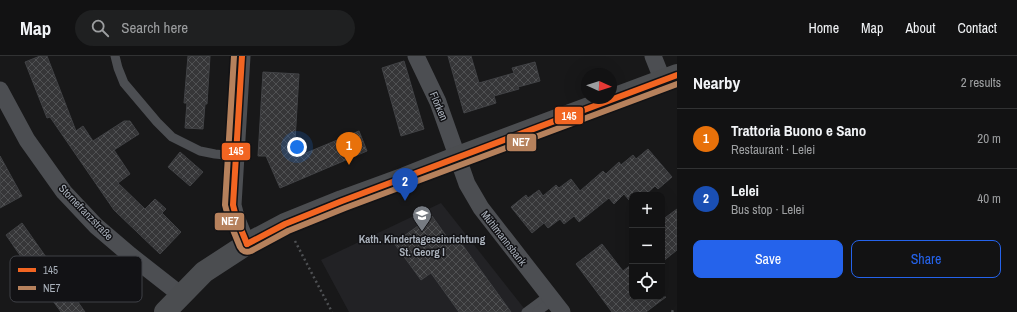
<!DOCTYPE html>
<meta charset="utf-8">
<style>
body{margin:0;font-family:"Archivo Narrow",sans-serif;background:#1f2021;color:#f1f3f6}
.controls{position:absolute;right:12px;bottom:12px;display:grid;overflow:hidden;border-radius:8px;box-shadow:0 4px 16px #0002}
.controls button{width:36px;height:36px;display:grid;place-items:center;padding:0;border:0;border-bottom:1px solid #313233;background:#121213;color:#f1f3f6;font:20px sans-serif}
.compass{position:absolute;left:581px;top:12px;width:36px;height:36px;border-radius:50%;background:#121213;box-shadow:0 4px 16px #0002;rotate:93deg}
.you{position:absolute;left:297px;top:91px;width:14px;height:14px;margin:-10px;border:3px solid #fff;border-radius:50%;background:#1a73e8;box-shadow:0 0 0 6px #1a73e833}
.badge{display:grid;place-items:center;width:26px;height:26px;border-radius:50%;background:#2563eb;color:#fff;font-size:13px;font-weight:700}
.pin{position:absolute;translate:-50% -33px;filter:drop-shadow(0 1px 2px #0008)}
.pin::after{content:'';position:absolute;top:21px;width:14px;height:12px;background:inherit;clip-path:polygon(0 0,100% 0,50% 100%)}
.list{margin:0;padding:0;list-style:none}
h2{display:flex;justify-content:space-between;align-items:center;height:52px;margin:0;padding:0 16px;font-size:17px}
h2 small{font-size:13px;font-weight:400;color:#9c9ea0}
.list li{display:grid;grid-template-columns:26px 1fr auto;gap:12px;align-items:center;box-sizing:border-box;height:60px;padding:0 16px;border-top:1px solid #313233}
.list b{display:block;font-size:15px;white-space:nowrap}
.list p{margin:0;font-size:13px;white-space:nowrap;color:#9c9ea0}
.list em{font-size:13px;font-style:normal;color:#9c9ea0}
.actions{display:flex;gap:8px;padding:12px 16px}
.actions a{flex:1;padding:9px 0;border:1px solid #2563eb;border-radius:8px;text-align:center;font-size:14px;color:#2563eb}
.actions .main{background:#2563eb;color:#fff}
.icon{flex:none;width:22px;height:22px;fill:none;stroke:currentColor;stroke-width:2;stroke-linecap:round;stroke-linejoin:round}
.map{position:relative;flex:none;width:677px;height:256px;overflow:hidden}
header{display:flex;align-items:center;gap:24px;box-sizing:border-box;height:56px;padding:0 20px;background:#121213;border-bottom:1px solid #313233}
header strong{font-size:19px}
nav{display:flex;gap:22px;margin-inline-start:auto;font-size:14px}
.search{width:280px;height:36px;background:#1f2021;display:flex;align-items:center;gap:10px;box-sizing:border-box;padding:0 14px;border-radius:22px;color:#9c9ea0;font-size:15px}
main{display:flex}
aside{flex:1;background:#121213}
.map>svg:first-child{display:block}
.built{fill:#222225}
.building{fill:url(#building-cross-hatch);stroke:#414245}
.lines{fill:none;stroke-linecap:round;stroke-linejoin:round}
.path{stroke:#4e5053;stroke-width:2.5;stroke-dasharray:2 3;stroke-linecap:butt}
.lane{stroke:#4c4e52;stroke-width:9}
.street{stroke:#4c4e52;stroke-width:17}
.secondary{stroke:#4b4d50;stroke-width:22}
.bus-1-casing{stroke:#121215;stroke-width:9}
.bus-2-casing{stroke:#121215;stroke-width:9}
.bus-1{stroke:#f26522;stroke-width:6}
.bus-2{stroke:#b6815c;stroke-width:6}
.labels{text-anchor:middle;stroke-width:3;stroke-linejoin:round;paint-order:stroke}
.street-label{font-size:11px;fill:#a9b0ba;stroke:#121215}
.poi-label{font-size:11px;font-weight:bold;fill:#a9b0ba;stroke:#121215}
.key{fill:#121215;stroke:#3f4147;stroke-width:1}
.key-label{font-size:11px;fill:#a9b0ba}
.line-badge{stroke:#121215;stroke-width:1.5}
.badge-label{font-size:11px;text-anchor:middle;font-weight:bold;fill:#fff}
</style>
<header>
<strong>Map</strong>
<div class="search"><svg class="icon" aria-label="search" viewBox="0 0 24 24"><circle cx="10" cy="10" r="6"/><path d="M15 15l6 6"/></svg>Search here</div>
<nav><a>Home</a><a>Map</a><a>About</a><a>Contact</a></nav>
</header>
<main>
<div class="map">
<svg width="677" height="256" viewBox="0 0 677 256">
<defs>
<pattern id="building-cross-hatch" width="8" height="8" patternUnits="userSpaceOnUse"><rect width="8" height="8" fill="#363638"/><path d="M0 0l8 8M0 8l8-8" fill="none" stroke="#505153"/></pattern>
</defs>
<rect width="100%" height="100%" fill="#181819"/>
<polygon class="built" points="441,147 527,256 349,256 321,204"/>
<g class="building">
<polygon points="40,0 47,0 76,75 83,70 93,85 124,65 130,65 139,78 114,94 130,118 118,127 145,153 155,143 166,153 162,157 181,176 160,198 114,154 50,61 47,62 25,6"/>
<polygon points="188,0 210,0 207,48 205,48 203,73 185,72 187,47 184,47"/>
<polygon points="448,0 471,0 479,27 514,17 512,12 535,6 540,25 518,31 519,33 494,40 496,47 464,57"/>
<polygon points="404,5 424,73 401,80 382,12"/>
<polygon points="263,16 299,18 294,102 359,75 367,95 280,132 266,100 258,100"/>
<polygon points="648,93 672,121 658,133 655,130 645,139 632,139 632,141 629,144 624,138 614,148 609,142 579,166 574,160 564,168 560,163 548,172 544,167 532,177 511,151 526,139 528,142 539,134 543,140 556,129 559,132 571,123 580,135 603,115 606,118 619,106 621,109 633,99 636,103"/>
<polygon points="180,96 203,116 190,130 168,111"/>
<polygon points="0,100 22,140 0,152"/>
<polygon points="677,153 677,194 662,206 662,164"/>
<polygon points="432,160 449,184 456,180 511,256 459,256 431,217 421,224 394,187"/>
<polygon points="22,167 46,201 85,256 61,256 26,208 6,179"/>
<polygon points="602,188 623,215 632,208 632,241 666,241 646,256 612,256 576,208"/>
</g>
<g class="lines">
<g class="path">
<polyline points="295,185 332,256"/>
<polyline points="672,256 674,252"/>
</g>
<g class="lane">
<polyline points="115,0 118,12 124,27 157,66 172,81 200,95 215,98 236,100"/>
<polyline points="526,256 549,239"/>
<polyline points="537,256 552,245"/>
</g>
<g class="street">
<polyline points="242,0 233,149 236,161 247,188"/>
<polyline points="416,0 438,46 467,128 481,152 562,256"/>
<polyline points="653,0 663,25"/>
<polyline points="0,34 27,84 64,136 96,170 130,199 181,239"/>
</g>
<polyline class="secondary" points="165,256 204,216 247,188 285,168 342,145 405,122 458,101 677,19"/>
<defs>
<g id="bus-1">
<polyline points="242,0 233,149 236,161 247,188"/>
<polyline points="247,188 285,168 342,145 677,19"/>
</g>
<path id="bus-2" d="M 234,0 L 225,149 L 229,164 L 240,191 C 242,195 246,197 251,195 L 288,175 L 345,152 L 677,28"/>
</defs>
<use href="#bus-1" class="bus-1-casing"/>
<use href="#bus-2" class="bus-2-casing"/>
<use href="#bus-1" class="bus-1"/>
<use href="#bus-2" class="bus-2"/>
</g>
<defs>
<symbol id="school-pin" viewBox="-11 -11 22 30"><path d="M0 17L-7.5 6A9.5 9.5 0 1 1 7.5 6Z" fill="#767b82" stroke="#121215"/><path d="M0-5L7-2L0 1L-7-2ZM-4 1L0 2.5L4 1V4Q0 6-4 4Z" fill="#fff"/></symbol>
</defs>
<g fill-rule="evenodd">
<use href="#school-pin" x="411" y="148" width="22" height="30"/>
</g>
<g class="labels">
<g class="street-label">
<text transform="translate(439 50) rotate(67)" y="4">Flörken</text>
<text transform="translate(86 156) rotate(46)" y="4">Stornefranzstraße</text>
<text transform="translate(504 182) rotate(52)" y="4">Mühlmannsbank</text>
</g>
<g class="poi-label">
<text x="422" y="187">Kath. Kindertageseinrichtung<tspan x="422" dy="13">St. Georg I</tspan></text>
</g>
</g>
<rect x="10" y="200" width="132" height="46" rx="6" class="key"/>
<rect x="18" y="212" width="18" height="4" fill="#f26522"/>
<rect x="18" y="230" width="18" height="4" fill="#b6815c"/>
<g class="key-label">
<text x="43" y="218">145</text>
<text x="43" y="236">NE7</text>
</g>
<g class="line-badge">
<rect x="554" y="50" width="30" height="19" rx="4" fill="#f26522"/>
<rect x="506" y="77" width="31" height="19" rx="4" fill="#b6815c"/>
<rect x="221" y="86" width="30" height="19" rx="4" fill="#f26522"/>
<rect x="214" y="156" width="31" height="19" rx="4" fill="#b6815c"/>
</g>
<g class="badge-label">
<text x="569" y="64">145</text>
<text x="521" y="90">NE7</text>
<text x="236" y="99">145</text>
<text x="230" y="169">NE7</text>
</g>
</svg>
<div class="controls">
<button>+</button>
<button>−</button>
<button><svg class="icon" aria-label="locate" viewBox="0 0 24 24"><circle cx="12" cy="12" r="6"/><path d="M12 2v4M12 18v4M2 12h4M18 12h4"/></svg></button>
</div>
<svg class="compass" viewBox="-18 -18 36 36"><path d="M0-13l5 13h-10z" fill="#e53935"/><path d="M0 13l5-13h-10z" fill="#9c9ea0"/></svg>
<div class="you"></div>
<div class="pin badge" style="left:349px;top:109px;background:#e8710a">1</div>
<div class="pin badge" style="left:405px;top:145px;background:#1a4fb4">2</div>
</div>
<aside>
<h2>Nearby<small>2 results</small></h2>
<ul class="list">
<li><span class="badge" style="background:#e8710a">1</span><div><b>Trattoria Buono e Sano</b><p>Restaurant · Lelei</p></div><em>20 m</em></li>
<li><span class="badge" style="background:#1a4fb4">2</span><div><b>Lelei</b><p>Bus stop · Lelei</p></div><em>40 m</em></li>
</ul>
<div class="actions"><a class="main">Save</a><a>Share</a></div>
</aside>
</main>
